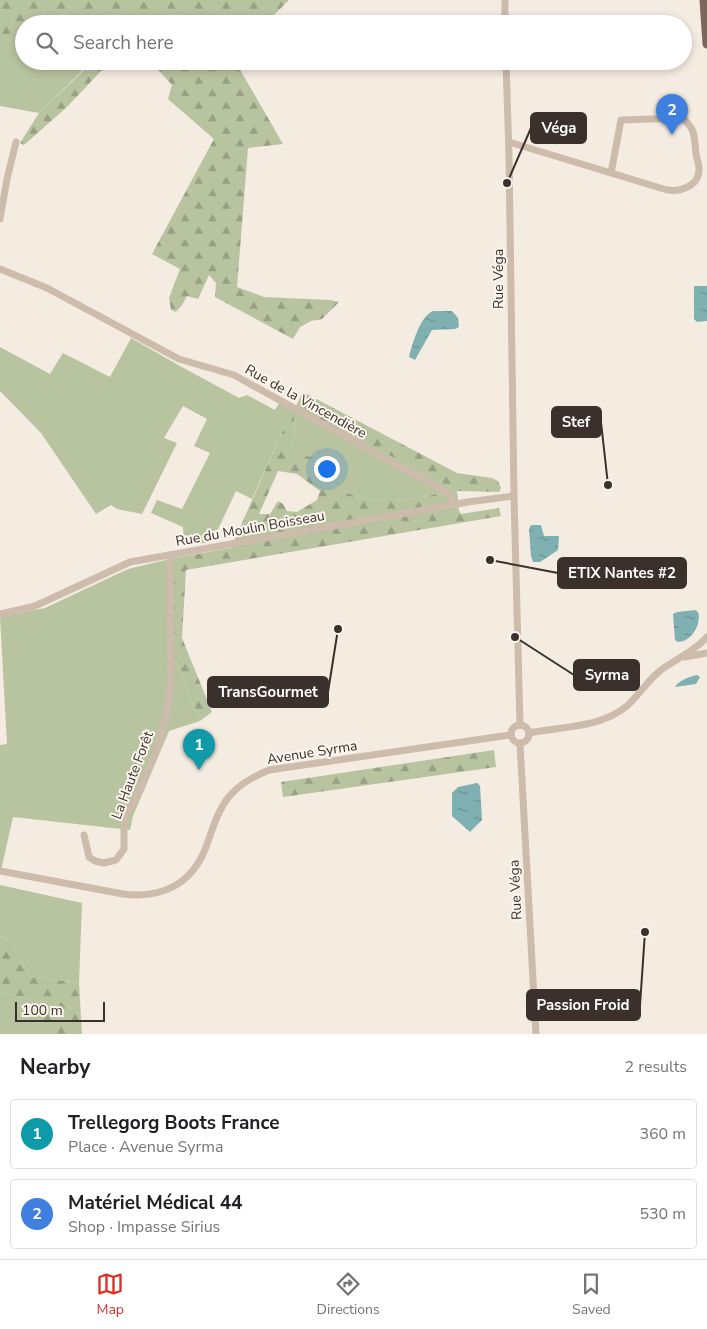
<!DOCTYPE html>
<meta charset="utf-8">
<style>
body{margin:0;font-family:"Nunito Sans",sans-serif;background:#f6f6f6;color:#202124}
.scale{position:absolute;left:15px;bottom:12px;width:90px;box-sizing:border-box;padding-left:5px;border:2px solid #3b302b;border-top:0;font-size:14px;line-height:18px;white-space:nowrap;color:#3b302b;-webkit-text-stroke:4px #fbf5ee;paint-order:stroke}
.you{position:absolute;left:326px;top:468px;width:18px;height:18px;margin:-12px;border:4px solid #fff;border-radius:50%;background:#1a73e8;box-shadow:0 0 0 8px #1a73e833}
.badge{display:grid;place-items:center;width:32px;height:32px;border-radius:50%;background:#d93025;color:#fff;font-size:16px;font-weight:700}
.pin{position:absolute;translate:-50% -41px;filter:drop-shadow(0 1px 2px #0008)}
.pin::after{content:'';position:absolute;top:26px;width:18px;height:15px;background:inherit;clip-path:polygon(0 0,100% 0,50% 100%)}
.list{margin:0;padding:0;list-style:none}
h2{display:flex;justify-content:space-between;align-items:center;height:65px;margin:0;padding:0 20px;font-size:21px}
h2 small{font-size:16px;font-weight:400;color:#757577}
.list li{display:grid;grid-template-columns:32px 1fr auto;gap:15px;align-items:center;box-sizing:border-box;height:70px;margin:0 10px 10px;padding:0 10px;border:1px solid #e0e0e0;border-radius:5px}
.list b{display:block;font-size:19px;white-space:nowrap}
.list p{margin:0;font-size:16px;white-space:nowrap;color:#757577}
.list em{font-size:16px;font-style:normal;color:#757577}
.icon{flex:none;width:28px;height:28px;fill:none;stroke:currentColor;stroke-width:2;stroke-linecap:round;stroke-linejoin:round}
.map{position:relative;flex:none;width:707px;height:1034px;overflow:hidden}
.search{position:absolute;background:#fff;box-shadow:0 2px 8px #0003;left:15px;right:15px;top:15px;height:55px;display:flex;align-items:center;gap:12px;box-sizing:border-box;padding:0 18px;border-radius:28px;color:#757577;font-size:19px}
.sheet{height:225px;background:#fff}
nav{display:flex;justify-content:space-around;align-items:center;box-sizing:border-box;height:70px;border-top:1px solid #e0e0e0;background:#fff;font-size:14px;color:#757577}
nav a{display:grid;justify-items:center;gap:2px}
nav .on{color:#d93025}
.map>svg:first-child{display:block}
.grass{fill:#b8c4a0}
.forest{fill:url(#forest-firs);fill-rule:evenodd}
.water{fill:url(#water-ripples)}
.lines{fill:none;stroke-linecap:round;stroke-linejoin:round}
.minor{stroke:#cdbbac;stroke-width:7}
.major{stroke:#7d675c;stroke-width:9}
.labels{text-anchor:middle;stroke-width:4;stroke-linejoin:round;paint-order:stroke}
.street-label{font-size:14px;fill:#3b302b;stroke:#fbf5ee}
.leader{fill:none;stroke:#3b302b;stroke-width:2}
.callout-dot{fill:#3b302b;stroke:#fbf5ee;stroke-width:2}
.callout{fill:#3b302b;stroke:#3b302b;stroke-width:2}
.callout-label{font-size:15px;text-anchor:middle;font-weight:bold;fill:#fff}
</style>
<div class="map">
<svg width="707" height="1034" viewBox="0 0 707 1034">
<defs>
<pattern id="forest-firs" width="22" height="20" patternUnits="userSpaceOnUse" patternTransform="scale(1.25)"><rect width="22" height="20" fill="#b8c4a0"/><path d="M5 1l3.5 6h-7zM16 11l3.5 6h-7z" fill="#97a083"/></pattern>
<pattern id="water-ripples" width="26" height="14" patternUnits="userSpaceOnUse" patternTransform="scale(1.25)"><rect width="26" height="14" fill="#7fb0b2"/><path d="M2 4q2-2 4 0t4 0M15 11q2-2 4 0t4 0" fill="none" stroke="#699091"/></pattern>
</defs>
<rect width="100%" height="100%" fill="#f4ebe1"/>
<g class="grass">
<polygon points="0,0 24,24 24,61 92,61 39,113 0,106"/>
<path d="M 131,338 L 180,366 L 239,398 L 247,395 L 275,410 L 282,398 L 457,491 L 459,509 L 443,500 L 440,493 C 396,504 359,508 323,477 L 326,463 L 289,449 L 295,434 L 294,417 L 282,432 L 252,499 L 236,491 L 212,542 L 184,545 L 183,527 L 151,513 L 157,500 L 182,509 L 210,453 L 194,446 L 207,419 L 183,406 L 164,438 L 177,443 L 142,514 L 117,509 L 111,505 L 96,514 L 41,433 L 0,391 L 0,347 L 50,374 L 63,353 L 110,377 Z"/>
<polygon points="174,558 173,655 200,721 169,731 133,816 130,830 13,817 0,875 0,745 7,744 0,617 45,608 128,569"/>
<polygon points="0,885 82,903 79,983 29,976 11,941 0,936"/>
<polygon points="0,993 29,998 43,1013 43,1034 0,1034"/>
</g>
<g class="forest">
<polygon points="0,0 289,0 265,24 24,24 24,52 3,43 0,40"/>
<polygon points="45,61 113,61 101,71 68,106 24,145 20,143 39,113 84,70 81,67 68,71"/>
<polygon points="150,61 235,61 283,144 248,148 237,287 264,297 330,300 339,302 322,319 311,321 300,327 293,339 215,297 216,283 209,275 198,299 187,296 182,305 176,312 171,310 169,298 180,269 152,254 214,139 168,99 172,85"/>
<polygon points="303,392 457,473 492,478 498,481 501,488 499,492 457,491 296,406"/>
<path d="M 294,416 L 295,434 L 289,449 L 327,463 L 323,477 C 359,508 396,504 440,493 C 446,506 457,503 461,514 L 499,508 L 501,516 L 186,570 L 182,638 L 212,712 L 200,721 L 173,655 L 174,558 L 231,548 L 282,432 ZM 278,471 L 297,474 L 320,491 L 317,500 L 297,512 L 287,511 L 283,504 L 278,501 L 270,514 L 259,514 Z"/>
<polygon points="494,750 496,767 283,797 281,782"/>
<polygon points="0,936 11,941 29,976 79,983 82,1034 43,1034 43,1013 29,998 0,993"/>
</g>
<g class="water">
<polygon points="694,286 707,286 707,321 697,322 694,319"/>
<path d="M 433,311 L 452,311 L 458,318 L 459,327 L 455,329 L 432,330 L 415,360 L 409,357 C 412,345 420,316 433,311 Z"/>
<polygon points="531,525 541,525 544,536 559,536 558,550 540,562 533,562 531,556 529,529"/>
<path d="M 695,610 L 698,612 C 702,624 691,642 678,642 L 675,640 L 673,614 L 677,612 Z"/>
<path d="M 697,675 L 700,677 L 696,684 L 675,687 C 679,680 689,677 697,675 Z"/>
<polygon points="477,783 480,786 482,820 470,832 452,816 452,793 458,787"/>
</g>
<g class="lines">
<g class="minor">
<polyline points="505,24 505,0"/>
<polyline points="506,61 509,156 514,496 520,725"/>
<path d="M 509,142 L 667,190 C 681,192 699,186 699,169 C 699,164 697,159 696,154 C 694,136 696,131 683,118 L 621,120 L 611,173"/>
<polyline points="0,219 7,179 16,142"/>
<polyline points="0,269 47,288 179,359 234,375 448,493 452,498 454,505"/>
<polyline points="0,614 35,606 130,562 468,502 514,496"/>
<polyline points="685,657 707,653"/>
<circle cx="520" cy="734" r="9"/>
<path d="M 529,733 C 563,726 598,729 627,706 C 639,695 648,680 661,670 C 676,659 695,651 707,637"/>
<polyline points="520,744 536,1034"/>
<polyline points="84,835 89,857 95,861 104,863 116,860 124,849 124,829 126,816 141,788 157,749 167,714 171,679 170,555"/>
<path d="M 0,871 L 123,894 C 162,899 192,884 206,847 C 212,831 217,812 228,798 C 239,784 253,777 269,770 L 510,735"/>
</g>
<polyline class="major" points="704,0 707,44"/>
</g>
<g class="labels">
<g class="street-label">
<text transform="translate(498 279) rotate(-90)" y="5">Rue Véga</text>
<text transform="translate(306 401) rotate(29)" y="5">Rue de la Vincendière</text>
<text transform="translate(250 528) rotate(-10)" y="5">Rue du Moulin Boisseau</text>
<text transform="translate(312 752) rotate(-9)" y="5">Avenue Syrma</text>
<text transform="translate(132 775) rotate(-69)" y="5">La Haute Forêt</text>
<text transform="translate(515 890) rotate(-93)" y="5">Rue Véga</text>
</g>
</g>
<path class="leader" d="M507 183L531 128M608 485L601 422M490 560L558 573M515 637L574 675M338 629L328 692M645 932L640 1005"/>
<g class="callout-dot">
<circle cx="507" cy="183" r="5"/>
<circle cx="608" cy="485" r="5"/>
<circle cx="490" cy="560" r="5"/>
<circle cx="515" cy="637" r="5"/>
<circle cx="338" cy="629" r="5"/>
<circle cx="645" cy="932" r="5"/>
</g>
<g class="callout">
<rect x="531" y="113" width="55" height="30" rx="5"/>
<rect x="552" y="407" width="49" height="30" rx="5"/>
<rect x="558" y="558" width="128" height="30" rx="5"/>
<rect x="574" y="660" width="65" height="30" rx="5"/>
<rect x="208" y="677" width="120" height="30" rx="5"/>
<rect x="527" y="990" width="113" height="30" rx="5"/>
</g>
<g class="callout-label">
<text x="559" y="133">Véga</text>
<text x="576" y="427">Stef</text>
<text x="622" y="578">ETIX Nantes #2</text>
<text x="607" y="680">Syrma</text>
<text x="268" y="697">TransGourmet</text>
<text x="583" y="1010">Passion Froid</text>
</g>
</svg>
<div class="scale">100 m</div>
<div class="you"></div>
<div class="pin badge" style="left:199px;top:770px;background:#0f9aa8">1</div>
<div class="pin badge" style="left:672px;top:135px;background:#3f7fe0">2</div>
<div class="search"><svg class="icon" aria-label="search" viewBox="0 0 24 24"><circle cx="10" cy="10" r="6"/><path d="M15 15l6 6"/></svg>Search here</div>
</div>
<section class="sheet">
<h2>Nearby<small>2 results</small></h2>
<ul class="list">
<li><span class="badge" style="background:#0f9aa8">1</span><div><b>Trellegorg Boots France</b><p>Place · Avenue Syrma</p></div><em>360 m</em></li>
<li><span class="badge" style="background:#3f7fe0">2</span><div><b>Matériel Médical 44</b><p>Shop · Impasse Sirius</p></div><em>530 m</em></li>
</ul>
</section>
<nav>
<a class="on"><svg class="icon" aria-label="map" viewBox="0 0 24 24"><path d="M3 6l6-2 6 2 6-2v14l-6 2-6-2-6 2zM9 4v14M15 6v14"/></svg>Map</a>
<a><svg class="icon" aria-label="directions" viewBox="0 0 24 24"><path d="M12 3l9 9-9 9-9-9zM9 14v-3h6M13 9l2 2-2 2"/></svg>Directions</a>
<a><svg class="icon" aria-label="saved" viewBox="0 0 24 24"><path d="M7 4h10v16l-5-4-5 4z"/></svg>Saved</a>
</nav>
